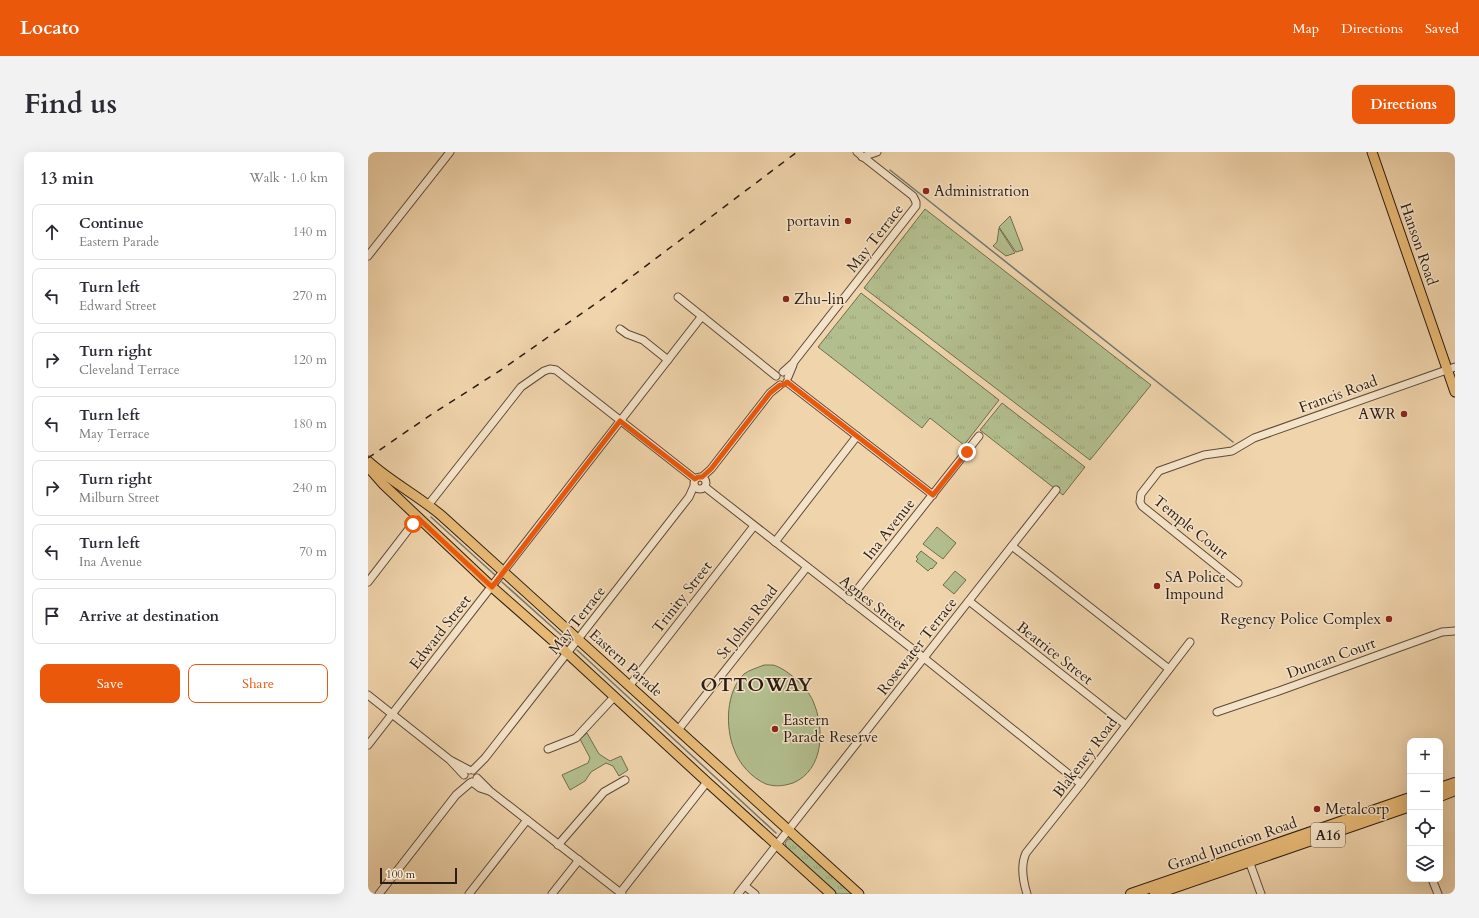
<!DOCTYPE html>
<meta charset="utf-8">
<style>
body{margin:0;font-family:Cardo,serif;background:#f2f2f3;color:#2b2b33}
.controls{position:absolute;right:12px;bottom:12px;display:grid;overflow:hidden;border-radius:8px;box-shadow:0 4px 16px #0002}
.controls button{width:36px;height:36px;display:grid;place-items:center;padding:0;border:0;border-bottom:1px solid #e1e1e2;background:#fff;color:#2b2b33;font:20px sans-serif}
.scale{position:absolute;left:12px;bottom:10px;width:77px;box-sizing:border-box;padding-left:4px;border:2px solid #2c1c13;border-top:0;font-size:11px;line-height:14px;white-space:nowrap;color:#2c1c13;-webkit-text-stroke:3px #f5e3c9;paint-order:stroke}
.stop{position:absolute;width:12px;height:12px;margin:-9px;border:3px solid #ea580c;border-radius:50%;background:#fff}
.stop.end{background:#ea580c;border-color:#fff;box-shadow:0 1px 4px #0008}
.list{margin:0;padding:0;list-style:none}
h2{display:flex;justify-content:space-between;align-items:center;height:52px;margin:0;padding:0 16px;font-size:17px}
h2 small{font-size:13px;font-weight:400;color:#7c7c81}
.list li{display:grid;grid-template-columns:26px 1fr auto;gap:12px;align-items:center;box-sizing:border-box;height:56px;margin:0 8px 8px;padding:0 8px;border:1px solid #e1e1e2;border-radius:8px}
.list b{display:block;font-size:15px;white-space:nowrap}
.list p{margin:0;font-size:13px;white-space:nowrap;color:#7c7c81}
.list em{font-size:13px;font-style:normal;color:#7c7c81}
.actions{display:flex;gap:8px;padding:12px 16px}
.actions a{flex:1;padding:9px 0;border:1px solid #ea580c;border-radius:8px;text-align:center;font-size:14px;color:#ea580c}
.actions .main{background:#ea580c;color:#fff}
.icon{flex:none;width:22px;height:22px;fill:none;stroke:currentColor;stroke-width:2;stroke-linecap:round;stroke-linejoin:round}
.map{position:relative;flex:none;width:1087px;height:742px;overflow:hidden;border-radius:8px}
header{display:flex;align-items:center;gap:24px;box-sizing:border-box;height:56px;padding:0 20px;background:#ea580c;color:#fff}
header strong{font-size:19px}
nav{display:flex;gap:22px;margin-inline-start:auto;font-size:14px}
.intro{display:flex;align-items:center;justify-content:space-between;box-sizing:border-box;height:96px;padding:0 24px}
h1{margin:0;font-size:28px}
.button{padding:10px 18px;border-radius:8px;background:#ea580c;color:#fff;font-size:14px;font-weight:700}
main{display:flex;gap:24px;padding:0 24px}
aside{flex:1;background:#fff;border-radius:8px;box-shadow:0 4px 16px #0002}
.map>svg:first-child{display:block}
.grass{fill:url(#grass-tufts);stroke:#706d50}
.park{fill:#b3be8e;stroke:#706d50}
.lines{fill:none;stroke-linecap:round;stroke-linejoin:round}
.stream{stroke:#707874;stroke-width:1.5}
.minor-casing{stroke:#5d4a39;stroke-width:9}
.major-casing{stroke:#2c1c13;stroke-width:11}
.highway-casing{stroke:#2c1c13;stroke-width:12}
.minor{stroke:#f5e3c9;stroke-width:7}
.major{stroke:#e8ba76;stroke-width:9}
.highway{stroke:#e8ba76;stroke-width:10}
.rail{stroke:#2c1c13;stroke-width:1.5;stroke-dasharray:7 7;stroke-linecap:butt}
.route{stroke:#ea580c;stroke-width:5}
.poi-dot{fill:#8f2418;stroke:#f5e3c9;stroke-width:1.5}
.labels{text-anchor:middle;stroke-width:3;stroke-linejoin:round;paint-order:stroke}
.shield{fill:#f5e3c9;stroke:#68584a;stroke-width:1}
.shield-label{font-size:14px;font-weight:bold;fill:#2c1c13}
.poi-label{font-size:15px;fill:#2c1c13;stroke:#f5e3c9;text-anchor:start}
.street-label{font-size:15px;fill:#2c1c13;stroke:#f5e3c9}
.district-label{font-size:19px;font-weight:bold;letter-spacing:1px;fill:#2c1c13;stroke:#f5e3c9}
</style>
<header>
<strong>Locato</strong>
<nav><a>Map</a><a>Directions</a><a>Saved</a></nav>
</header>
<div class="intro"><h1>Find us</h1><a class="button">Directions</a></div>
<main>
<aside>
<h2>13 min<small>Walk · 1.0 km</small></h2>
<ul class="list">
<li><svg class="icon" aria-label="ahead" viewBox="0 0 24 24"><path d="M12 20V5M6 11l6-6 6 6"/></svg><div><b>Continue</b><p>Eastern Parade</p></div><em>140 m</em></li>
<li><svg class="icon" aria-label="left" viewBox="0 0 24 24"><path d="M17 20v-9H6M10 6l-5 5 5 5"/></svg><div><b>Turn left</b><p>Edward Street</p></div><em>270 m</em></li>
<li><svg class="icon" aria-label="right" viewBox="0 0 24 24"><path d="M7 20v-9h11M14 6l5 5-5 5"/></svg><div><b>Turn right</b><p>Cleveland Terrace</p></div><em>120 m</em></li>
<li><svg class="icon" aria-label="left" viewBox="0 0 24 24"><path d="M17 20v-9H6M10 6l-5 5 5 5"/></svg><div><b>Turn left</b><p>May Terrace</p></div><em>180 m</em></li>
<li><svg class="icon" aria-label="right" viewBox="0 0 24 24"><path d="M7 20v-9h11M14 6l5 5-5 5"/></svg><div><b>Turn right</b><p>Milburn Street</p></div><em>240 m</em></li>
<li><svg class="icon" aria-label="left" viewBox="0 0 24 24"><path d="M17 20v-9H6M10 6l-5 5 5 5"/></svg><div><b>Turn left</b><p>Ina Avenue</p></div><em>70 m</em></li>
<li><svg class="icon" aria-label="arrive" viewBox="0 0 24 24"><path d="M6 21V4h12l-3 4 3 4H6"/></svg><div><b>Arrive at destination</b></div></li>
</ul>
<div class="actions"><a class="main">Save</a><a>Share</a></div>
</aside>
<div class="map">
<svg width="1087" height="742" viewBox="0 0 1087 742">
<defs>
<pattern id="grass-tufts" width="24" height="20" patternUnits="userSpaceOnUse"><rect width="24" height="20" fill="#b3be8e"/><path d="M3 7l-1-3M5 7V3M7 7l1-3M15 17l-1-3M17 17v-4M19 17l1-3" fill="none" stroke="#9aa37a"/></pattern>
</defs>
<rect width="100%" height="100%" fill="#f0d4ac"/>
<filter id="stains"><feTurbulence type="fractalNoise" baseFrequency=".005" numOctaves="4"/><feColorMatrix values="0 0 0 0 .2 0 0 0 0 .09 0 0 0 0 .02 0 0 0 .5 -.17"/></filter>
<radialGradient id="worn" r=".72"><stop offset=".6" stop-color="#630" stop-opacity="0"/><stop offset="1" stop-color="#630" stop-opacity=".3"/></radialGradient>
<g class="grass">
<polygon points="557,57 783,233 722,308 496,136"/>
<polygon points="493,141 631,248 596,293 562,266 554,276 450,195"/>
<polygon points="634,251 717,315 695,343 612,278"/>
<polygon points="420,687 424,687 485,742 468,742 419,697 417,691"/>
</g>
<g class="park">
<polygon points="642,64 655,98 648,100 631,75"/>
<polygon points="631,76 647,101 638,104 625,94 629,90"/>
<polygon points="569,375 588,391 575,407 555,392"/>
<polygon points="553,399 569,411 564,417 563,416 560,419 548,409 550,407 548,405"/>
<polygon points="587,419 598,428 586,442 575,433"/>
<path d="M 396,513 C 398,513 402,513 405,513 C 418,516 440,536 445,549 C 457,576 456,618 425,631 C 415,634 408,635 398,632 C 384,626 371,612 366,597 C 357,575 358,539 376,522 C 381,518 389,516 396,513 Z"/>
<polygon points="219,581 231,602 242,609 253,604 260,618 251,624 245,614 238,611 223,620 217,629 202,638 194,623 220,611 222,606 212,587"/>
</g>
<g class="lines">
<g class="stream">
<polyline points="522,18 865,290"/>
<polyline points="63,365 127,423"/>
<polyline points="134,430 201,490"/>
<polyline points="209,498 408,681"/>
</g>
<defs>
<g id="minor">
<polyline points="494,5 509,0"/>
<polyline points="0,104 82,0"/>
<polyline points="310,145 408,224"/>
<polyline points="252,177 259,182 275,188 300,208"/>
<polyline points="415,220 425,211 548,54 548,50 545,44 489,0"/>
<polyline points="420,225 425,213"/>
<polyline points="419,230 565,343"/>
<circle cx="332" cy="331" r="6"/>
<polyline points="334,325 343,317 402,241 412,233"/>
<polyline points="337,335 556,506 713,632"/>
<polyline points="61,352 153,235 176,219 182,217 188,218 327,327"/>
<polyline points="407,390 489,284"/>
<polyline points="644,394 801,517"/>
<polyline points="0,430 50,365"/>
<polyline points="870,431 774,354 772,350 773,342 791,319 836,303 864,299 886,286 1087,215"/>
<polyline points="481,448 611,284"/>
<polyline points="601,449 758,573"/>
<polyline points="262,533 386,374"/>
<polyline points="0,543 82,608 96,623"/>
<polyline points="849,560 911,539 1074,480 1087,479"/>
<polyline points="310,578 439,415"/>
<polyline points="0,593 334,164"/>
<polyline points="180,597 208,586 246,545"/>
<polyline points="84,609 101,618"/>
<polyline points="105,618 117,606 321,345 326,334"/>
<polyline points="109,626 122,639 254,742"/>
<polyline points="104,630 112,636 121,639"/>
<polyline points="190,693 236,640 257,628"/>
<polyline points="880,706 893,742"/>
<polyline points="1064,727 1070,742"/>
<polyline points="377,734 387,742"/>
<polyline points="252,741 339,630"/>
<polyline points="11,742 88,643 102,631"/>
<polyline points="101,742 159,668"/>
<polyline points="184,742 211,708"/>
<polyline points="370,742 688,338"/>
<path d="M 659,742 C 655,729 652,714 658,701 L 713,632 L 822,490"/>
</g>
<g id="major">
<polyline points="1004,0 1087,240"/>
<path d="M 0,309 C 23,330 51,344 74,364 L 491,742"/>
<polyline points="1,316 16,333 124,435 199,501 339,630 463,742"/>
</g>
<g id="highway">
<polyline points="1072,636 1087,631"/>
<polyline points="1072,644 1087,638"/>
<polyline points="763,742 1042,646"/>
<path d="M 787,742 C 872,712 957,684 1042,654"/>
</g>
</defs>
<use href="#minor" class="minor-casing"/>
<use href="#major" class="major-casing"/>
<use href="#highway" class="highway-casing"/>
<use href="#minor" class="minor"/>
<use href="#major" class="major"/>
<use href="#highway" class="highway"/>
<polyline class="rail" points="0,306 64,262 133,218 230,150 429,0"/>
</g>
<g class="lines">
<polyline class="route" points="45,372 50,366 124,435 252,269 327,327 330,325 334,325 343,317 402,241 412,233 416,233 419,230 565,343 599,300"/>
</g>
<g class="poi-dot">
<circle cx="558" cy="39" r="4"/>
<circle cx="480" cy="69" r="4"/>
<circle cx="418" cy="147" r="4"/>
<circle cx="1036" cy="262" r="4"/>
<circle cx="789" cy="434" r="4"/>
<circle cx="1021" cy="467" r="4"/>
<circle cx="407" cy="577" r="4"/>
<circle cx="949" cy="657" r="4"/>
</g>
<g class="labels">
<rect class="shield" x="943" y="671" width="34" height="24" rx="3"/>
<g class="shield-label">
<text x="960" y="688">A16</text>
</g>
<g class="poi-label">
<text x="566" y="44">Administration</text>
<text x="472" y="74" text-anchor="end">portavin</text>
<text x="426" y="152">Zhu-lin</text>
<text x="1028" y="267" text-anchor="end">AWR</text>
<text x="797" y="430">SA Police<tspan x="797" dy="17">Impound</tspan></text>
<text x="1013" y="472" text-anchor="end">Regency Police Complex</text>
<text x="415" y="573">Eastern<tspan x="415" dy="17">Parade Reserve</tspan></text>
<text x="957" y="662">Metalcorp</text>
</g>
<g class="street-label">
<text transform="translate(507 86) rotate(-52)" y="5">May Terrace</text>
<text transform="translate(1051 92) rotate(71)" y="5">Hanson Road</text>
<text transform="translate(970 242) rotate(-20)" y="5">Francis Road</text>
<text transform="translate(823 375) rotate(39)" y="5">Temple Court</text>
<text transform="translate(521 377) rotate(-52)" y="5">Ina Avenue</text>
<text transform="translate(314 445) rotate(-52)" y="5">Trinity Street</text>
<text transform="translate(505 451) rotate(38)" y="5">Agnes Street</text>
<text transform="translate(209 468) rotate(-52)" y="5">May Terrace</text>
<text transform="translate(379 470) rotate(-52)" y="5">St Johns Road</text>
<text transform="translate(72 480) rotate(-52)" y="5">Edward Street</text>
<text transform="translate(549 494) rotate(-52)" y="5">Rosewater Terrace</text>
<text transform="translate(687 501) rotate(38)" y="5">Beatrice Street</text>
<text transform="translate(963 506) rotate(-20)" y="5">Duncan Court</text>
<text transform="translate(258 511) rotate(42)" y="5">Eastern Parade</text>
<text transform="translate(717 605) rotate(-53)" y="5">Blakeney Road</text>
<text transform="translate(864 692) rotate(-19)" y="5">Grand Junction Road</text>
</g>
<g class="district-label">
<text x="389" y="539">OTTOWAY</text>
</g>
</g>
<rect width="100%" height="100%" filter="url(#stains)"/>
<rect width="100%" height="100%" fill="url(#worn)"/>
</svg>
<div class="controls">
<button>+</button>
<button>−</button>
<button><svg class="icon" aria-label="locate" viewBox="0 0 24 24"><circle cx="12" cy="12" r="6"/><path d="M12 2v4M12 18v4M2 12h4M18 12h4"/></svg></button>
<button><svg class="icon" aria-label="layers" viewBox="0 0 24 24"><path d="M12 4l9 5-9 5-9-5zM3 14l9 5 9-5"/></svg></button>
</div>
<div class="scale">100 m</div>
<div class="stop" style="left:45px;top:372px"></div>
<div class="stop end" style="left:599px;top:300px"></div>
</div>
</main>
